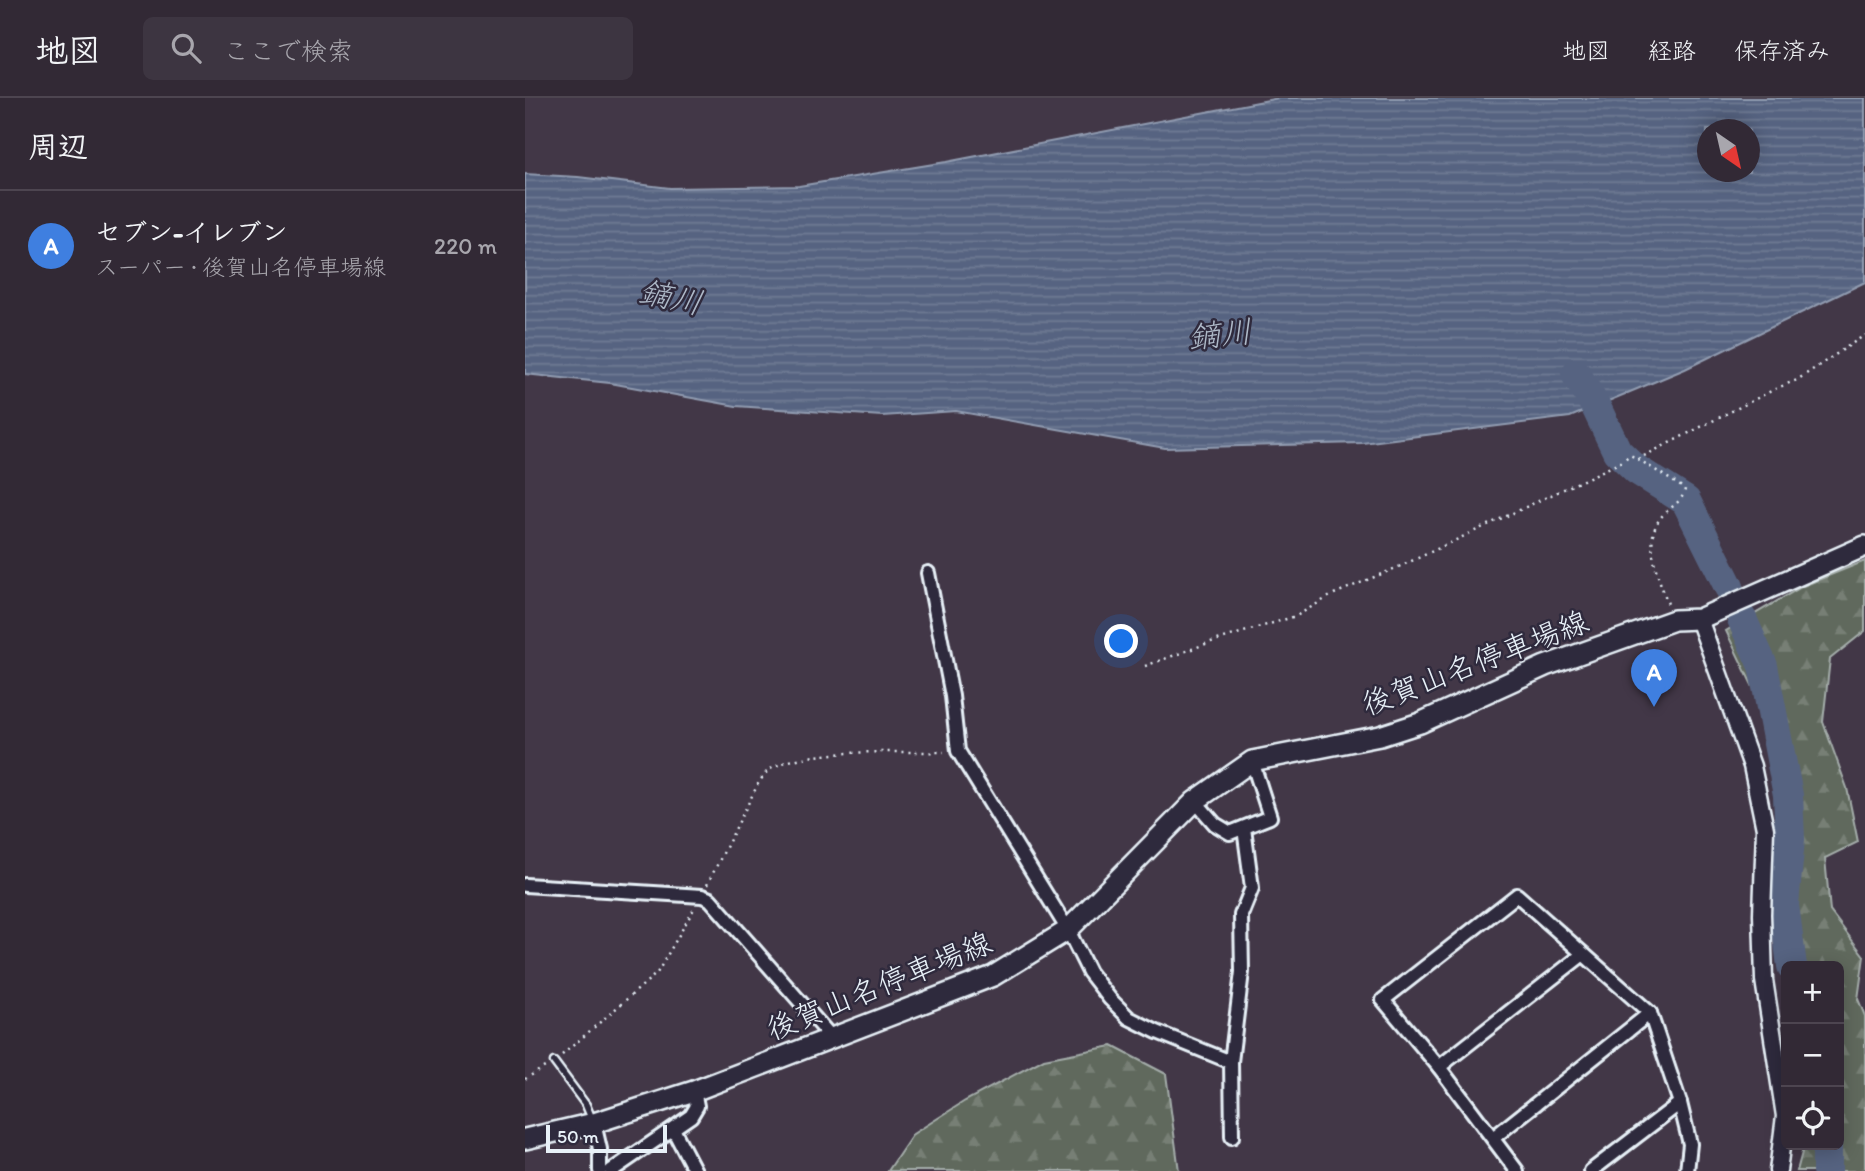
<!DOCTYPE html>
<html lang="ja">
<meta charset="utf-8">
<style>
body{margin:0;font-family:Itim,"Klee One",sans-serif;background:#3d3541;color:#f1f3f6}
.controls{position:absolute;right:21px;bottom:21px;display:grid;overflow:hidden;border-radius:10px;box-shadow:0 4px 18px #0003}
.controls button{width:63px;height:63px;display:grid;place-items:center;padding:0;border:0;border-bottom:2px solid #4d4550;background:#322935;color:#f1f3f6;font:35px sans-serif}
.compass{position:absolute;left:1172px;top:21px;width:63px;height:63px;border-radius:50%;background:#322935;box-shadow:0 4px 18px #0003;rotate:146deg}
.scale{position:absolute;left:21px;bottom:18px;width:121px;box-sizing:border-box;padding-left:7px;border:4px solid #e8f1f8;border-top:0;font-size:19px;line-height:24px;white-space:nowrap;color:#e8f1f8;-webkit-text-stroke:5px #2f2a3d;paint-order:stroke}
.you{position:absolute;left:597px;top:544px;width:24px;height:24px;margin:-18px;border:5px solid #fff;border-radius:50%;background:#1a73e8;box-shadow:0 0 0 10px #1a73e833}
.badge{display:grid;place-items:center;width:46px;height:46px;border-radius:50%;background:#d6ab8b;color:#fff;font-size:23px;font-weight:700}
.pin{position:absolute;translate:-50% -58px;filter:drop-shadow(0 2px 4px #0008)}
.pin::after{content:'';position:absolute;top:37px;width:24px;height:21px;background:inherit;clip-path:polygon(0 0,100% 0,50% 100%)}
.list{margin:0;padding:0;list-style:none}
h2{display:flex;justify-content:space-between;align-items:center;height:91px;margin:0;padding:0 28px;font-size:30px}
h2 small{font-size:23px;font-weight:400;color:#a8a6ad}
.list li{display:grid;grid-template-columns:46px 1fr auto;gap:21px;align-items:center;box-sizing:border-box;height:112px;padding:0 28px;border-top:2px solid #4d4550}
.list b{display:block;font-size:26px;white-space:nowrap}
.list p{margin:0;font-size:23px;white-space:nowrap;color:#a8a6ad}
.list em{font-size:23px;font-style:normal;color:#a8a6ad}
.icon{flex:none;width:38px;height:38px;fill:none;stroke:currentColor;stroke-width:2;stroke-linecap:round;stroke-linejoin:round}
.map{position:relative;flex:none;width:1340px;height:1073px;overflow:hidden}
header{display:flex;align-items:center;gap:42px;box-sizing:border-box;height:98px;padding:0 35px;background:#322935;border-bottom:2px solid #4d4550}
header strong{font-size:33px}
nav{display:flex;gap:38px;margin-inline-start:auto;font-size:24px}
.search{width:490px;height:63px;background:#3d3541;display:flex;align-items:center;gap:18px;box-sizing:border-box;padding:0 24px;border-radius:10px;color:#a8a6ad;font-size:26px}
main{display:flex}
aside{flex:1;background:#322935}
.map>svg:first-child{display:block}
.forest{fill:url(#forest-firs);stroke:#a4adaa;stroke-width:2}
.water{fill:url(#water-rules);stroke:#919cb1;stroke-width:2;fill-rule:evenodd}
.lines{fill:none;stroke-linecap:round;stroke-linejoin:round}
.river{stroke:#576481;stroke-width:30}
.service-casing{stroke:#e8f1f8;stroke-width:11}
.minor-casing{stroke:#e8f1f8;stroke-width:18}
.tertiary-casing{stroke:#e8f1f8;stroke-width:21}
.secondary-casing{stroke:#e8f1f8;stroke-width:24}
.path{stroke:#e8f1f8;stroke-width:2.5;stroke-dasharray:2 5;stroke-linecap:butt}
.service{stroke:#2f2a3d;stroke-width:6}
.minor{stroke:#2f2a3d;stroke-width:12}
.tertiary{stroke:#2f2a3d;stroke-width:16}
.secondary{stroke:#2f2a3d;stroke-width:19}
.labels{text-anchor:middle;stroke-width:5;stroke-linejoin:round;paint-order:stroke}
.street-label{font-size:30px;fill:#e8f1f8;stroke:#2f2a3d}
.water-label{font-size:32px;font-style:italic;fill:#aeb9c8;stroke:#2f2a3d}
</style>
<header>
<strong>地図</strong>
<div class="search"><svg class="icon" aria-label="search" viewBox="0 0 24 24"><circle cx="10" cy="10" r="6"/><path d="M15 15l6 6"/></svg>ここで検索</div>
<nav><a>地図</a><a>経路</a><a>保存済み</a></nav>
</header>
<main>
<aside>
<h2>周辺<small></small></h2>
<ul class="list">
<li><span class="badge" style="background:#3f7fe0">A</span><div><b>セブン-イレブン</b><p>スーパー · 後賀山名停車場線</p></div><em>220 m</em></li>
</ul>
</aside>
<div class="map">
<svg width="1340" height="1073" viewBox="0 0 1340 1073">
<defs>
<pattern id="forest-firs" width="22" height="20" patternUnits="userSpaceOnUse" patternTransform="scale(1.75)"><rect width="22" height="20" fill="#60695d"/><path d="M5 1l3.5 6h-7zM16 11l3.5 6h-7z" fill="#777f75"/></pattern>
<pattern id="water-rules" width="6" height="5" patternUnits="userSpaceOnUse" patternTransform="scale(1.75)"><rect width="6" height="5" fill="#576481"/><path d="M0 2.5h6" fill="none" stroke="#6f7b94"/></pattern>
</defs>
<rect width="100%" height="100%" fill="#423747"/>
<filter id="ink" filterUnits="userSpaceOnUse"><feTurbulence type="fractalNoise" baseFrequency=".0143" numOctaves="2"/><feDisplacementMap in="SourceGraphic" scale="14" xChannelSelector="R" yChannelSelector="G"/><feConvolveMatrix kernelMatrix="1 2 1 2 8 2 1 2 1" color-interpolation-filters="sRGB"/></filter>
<g filter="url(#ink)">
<g class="forest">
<polygon points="1340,463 1340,533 1305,561 1298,624 1322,690 1333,744 1300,760 1305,813 1339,858 1333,901 1340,918 1340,1073 1272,1073 1279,1047 1314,1047 1314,868 1277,868 1278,854 1267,781 1239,612 1201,533 1278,488"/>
<polygon points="587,948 641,976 654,1073 363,1073 388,1036 440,1003 519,961"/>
</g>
<path class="water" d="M 754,0 L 1340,0 L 1340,184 L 1160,271 L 1045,319 L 837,345 L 640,350 L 431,313 L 357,318 L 211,308 L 85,285 L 0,276 L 0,76 L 53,79 L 145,90 L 274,88 L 421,64 ZM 1182,32 L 1224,32 L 1224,74 L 1182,74 Z"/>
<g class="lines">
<g class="river">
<polyline points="1051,276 1071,309 1092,353 1112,372 1161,403 1204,489"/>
<polyline points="1217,521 1238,568 1263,697 1265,741 1259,807 1267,868"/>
<polyline points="1302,1073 1302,1047"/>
</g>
<defs>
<polyline id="service" points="29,964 61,1007 68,1024"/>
<g id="minor">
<polyline points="403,475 427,598 433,653 543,832 564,874 585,901 604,920 632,934 706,964"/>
<polyline points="670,703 690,726 705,735 745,719 727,663"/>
<polyline points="0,787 177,798 185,801 307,940"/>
<polyline points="914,969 1057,857"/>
<polyline points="69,1025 75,1051 75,1073"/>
<polyline points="148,1031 170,1073"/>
<polyline points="707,1039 706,964 717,874 716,817 727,790 719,730"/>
<polyline points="968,1040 1125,915"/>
<polyline points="86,1073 166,1018 172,1008 169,993"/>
<polyline points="992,1073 914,969 858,902 992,797 1125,915 1155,1005 1165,1046 1162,1073"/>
<polyline points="1066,1073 1155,1005"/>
</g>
<polyline id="tertiary" points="1174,521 1227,668 1240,731 1237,816 1239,882 1260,1018 1253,1073"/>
<polyline id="secondary" points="0,1041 69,1025 169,993 468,878 543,832 670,703 727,663 855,638 895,625 1020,568 1149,522 1174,521 1340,448"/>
</defs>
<use href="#service" class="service-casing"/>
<use href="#minor" class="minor-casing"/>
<use href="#tertiary" class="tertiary-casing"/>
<use href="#secondary" class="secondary-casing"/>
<g class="path">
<path d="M 1113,361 L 1160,391 C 1158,403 1147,408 1139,416 C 1115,439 1134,481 1143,506"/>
<polyline points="620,568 686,544 771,518 809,496 878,467 1096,364 1105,357 1113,361 1252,290 1272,282 1340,237"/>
<path d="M 182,787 L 233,686 C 236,682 239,676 243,673 C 272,649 380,655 419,654"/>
<polyline points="37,957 132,875 169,811"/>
<polyline points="0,981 20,969"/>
</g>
<use href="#service" class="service"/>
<use href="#minor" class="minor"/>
<use href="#tertiary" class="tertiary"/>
<use href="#secondary" class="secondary"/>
</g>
</g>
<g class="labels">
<g class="street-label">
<text transform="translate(950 565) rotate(-21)" y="10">後賀山名停車場線</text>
<text transform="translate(354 888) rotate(-22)" y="10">後賀山名停車場線</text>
</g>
<g class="water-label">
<text transform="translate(146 199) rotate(12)" y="11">鏑川</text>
<text transform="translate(695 236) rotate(-6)" y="11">鏑川</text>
</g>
</g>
</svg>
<div class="controls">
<button>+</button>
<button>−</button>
<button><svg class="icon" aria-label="locate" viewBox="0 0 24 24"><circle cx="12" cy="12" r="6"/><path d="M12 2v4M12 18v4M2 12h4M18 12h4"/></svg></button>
</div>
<svg class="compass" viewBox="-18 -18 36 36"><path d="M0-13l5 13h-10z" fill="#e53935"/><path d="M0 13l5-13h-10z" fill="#a8a6ad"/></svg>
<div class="scale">50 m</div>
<div class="you"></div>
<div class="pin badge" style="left:1129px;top:609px;background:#3f7fe0">A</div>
</div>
</main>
